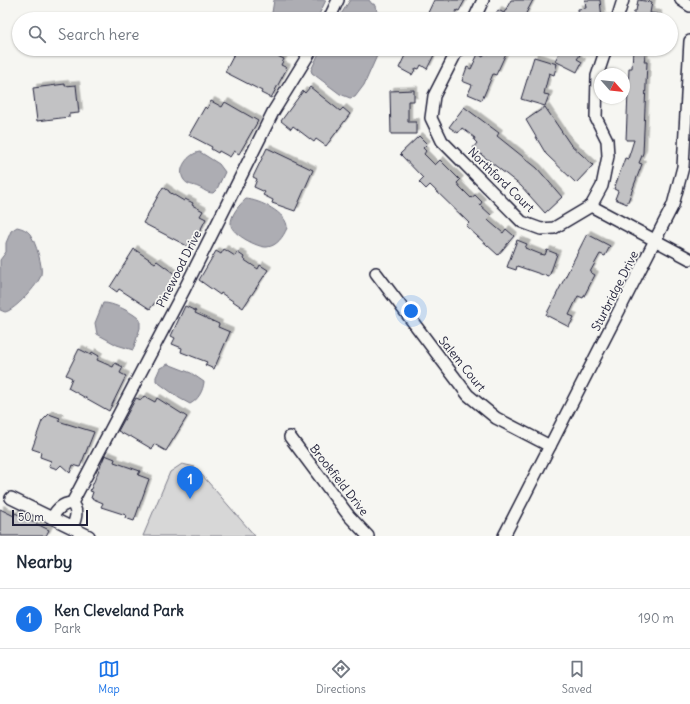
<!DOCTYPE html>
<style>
body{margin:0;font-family:Delius,sans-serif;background:#f6f6f7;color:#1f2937}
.compass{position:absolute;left:594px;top:68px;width:36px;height:36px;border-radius:50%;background:#fff;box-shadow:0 1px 3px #0004;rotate:117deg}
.scale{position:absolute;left:12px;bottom:10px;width:76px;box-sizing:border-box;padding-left:4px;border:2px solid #22223b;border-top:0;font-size:11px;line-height:14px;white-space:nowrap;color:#22223b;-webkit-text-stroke:3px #f6f6f2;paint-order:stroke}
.you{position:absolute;left:411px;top:311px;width:14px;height:14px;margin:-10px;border:3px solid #fff;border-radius:50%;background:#1a73e8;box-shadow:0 0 0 6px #1a73e833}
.badge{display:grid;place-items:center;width:26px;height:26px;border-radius:50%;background:#1a73e8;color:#fff;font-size:13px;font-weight:700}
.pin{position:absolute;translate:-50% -33px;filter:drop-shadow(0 1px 2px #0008)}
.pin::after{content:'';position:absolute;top:21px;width:14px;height:12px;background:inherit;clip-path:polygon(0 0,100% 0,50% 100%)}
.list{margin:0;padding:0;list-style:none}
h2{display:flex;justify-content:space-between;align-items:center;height:52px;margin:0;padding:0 16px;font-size:17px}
h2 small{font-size:13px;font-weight:400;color:#747a83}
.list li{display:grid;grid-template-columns:26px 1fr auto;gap:12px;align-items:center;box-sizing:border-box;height:60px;padding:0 16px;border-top:1px solid #e0e1e3}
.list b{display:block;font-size:15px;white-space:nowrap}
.list p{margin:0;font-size:13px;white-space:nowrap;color:#747a83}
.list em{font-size:13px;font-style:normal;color:#747a83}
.icon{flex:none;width:22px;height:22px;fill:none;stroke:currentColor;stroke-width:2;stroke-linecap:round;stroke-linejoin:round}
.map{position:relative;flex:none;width:690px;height:536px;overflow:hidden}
.search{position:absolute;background:#fff;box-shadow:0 1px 3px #0004;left:12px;right:12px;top:12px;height:44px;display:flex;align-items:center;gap:10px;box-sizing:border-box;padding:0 14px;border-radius:22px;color:#747a83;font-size:15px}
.sheet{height:112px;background:#fff}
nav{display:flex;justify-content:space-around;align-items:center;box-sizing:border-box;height:56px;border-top:1px solid #e0e1e3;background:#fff;font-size:11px;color:#747a83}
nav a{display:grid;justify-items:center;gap:2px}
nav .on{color:#1a73e8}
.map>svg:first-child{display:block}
.green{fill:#d7d7d7;stroke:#7c7c89}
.water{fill:#adadb3;stroke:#757583}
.building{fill:#c2c2c4;stroke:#22223b;filter:url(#shadow)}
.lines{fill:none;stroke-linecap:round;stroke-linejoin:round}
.minor-casing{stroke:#22223b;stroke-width:14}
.minor{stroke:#f6f6f2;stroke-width:11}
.labels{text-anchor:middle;stroke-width:3.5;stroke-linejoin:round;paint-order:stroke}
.street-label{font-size:12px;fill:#22223b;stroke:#f6f6f2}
</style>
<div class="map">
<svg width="690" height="536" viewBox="0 0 690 536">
<defs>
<filter id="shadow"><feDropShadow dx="3.5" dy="-3.5" stdDeviation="0" flood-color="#0004"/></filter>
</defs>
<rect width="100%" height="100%" fill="#f6f6f2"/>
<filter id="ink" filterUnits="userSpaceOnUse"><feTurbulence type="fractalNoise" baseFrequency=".025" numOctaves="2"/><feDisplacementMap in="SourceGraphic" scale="8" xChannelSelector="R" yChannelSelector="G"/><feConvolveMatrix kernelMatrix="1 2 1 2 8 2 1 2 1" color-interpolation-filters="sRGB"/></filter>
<g filter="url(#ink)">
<polygon class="green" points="182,464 195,467 255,536 143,536 170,472"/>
<g class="water">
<polygon points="274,0 326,0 317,19 271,19"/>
<polygon points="350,0 369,0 372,4 374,4 381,19 338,19"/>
<polygon points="321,49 380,49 364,85 355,97 350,98 340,94 312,73 311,70"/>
<path d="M 200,152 L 219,164 L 225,172 L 217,189 L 213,193 C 206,193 204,189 198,187 C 194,185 187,185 184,180 C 176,169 189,153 200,152 Z"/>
<path d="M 246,199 C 259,200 288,213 287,228 C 283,237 277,246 267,247 C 258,248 232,234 231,225 C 230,215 240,204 246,199 Z"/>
<path d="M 17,227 C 22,228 27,230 30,234 C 36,243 43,266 41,275 C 39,284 14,311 5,312 L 0,310 L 0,260 L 6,252 L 6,243 L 11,231 Z"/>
<path d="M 103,303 C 112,302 134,313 140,320 L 140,328 L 133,350 L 117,345 L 97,334 L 95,323 Z"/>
<path d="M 168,364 L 191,373 L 204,382 C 203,391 198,400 190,404 L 179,398 L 156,381 L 156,377 L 160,368 Z"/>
</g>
<g class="building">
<polygon points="434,0 465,0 459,11 457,10 452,19 425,19"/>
<polygon points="511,0 533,0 523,19 493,19 498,10 504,13"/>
<polygon points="585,0 600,0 602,19 579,19 578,9 586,8"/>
<polygon points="638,0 652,2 650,13 658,14 658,19 633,19 634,11 636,11"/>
<polygon points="237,49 270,49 274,51 273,54 284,59 281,65 287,68 271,98 261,93 262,91 225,72"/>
<polygon points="408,49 437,49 427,69 421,65 419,69 416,68 412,75 399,68"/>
<polygon points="491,49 508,49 496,75 493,74 482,100 468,94 472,85 462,81 467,67 471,69 478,54 483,57 485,52 489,54"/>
<polygon points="561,49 578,49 576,53 580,55 577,59 582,62 577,72 555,61"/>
<polygon points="633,49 646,49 644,62 647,62 643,153 639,163 642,164 627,204 615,199 618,191 614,189 625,158 628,159 634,140 626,140 629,68 632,68"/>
<polygon points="534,57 557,64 554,75 549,73 545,89 544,94 549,95 545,106 521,99"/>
<polygon points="65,84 65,86 76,85 79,113 69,114 69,117 37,121 33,88"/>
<polygon points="310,87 340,111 343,108 350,114 326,146 316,139 314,142 293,126 291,129 281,121 303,91 305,93"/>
<polygon points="414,90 414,101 408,101 408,122 416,122 416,134 391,134 390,91"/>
<polygon points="211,101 222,107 225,102 258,121 239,154 234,151 230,157 219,151 218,153 211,149 212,147 189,135 205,107 207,109"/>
<polygon points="464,107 499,133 497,136 537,168 562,197 545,213 521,186 473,148 477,143 474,140 475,138 462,128 458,133 449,127"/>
<polygon points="545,107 570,144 593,165 576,183 546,154 526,120"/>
<polygon points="419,136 427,144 423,148 426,151 424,154 435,165 440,160 460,180 457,183 460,187 471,198 475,195 482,202 480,205 491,215 487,219 490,222 503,233 506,229 514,236 498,255 466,226 469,223 430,185 426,189 419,182 423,178 400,154"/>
<polygon points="267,148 313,170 295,211 272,203 273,200 263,195 265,192 254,187 257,179 253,177"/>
<polygon points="163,187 169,191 169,192 184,201 185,199 193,203 192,205 203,211 200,216 206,219 191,248 143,223"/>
<polygon points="587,234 610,246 605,256 600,254 590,272 595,275 583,298 578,296 569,315 574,317 569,327 546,315"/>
<polygon points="517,240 527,244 525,248 540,254 545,255 547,250 557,254 549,277 517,266 516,270 507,267"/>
<polygon points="134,249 155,263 157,261 176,275 160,304 156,301 150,309 119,289 117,292 110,287"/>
<polygon points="224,249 235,256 237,252 244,257 243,259 258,269 260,265 268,270 243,308 221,293 220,295 199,280 216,251 221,254"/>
<polygon points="185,306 196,311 195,313 219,324 218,327 230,332 214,369 205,365 207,362 181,352 182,348 172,344 175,338 171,336"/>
<polygon points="79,349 91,355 92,352 99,356 97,360 113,367 115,363 123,367 120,373 126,376 109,411 68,388 72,378 66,375"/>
<polygon points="144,396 155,402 157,398 187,417 166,451 154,444 152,449 130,436 129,437 118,431 136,398 141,400"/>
<polygon points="49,414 60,418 58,421 94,432 80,467 73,465 70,473 61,465 57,469 49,466 51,461 40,457 41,452 32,449 42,421"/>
<polygon points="105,455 115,459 114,462 140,471 138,475 149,479 134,521 125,518 126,515 101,507 103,503 91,498 93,492 90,491"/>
<polygon points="0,509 14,516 15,513 49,530 46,536 0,536"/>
</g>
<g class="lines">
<defs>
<g id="minor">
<polyline points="681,0 690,6"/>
<polyline points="329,19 338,0"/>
<polyline points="474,19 483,0"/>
<polyline points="617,19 623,0"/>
<polyline points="458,49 434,96 431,118 442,141 522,222 541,229 554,228 591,206 690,259"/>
<polyline points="591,206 602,186 608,156 607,140 596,118 597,76 606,49"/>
<polyline points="376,273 468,395 496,418 550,446"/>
<polyline points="290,437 349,516 368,536"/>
<polyline points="11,498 89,536"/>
<polyline points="72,503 184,290 273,112 312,49"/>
<path d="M 52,518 C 56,510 62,504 71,503 C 79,510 76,519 72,527"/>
<polyline points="504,536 673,205 683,167 690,41"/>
</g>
</defs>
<use href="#minor" class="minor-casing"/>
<use href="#minor" class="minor"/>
</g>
</g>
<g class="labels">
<g class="street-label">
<text transform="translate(501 180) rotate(44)" y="4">Northford Court</text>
<text transform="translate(179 269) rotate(-63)" y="4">Pinewood Drive</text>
<text transform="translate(615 291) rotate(-63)" y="4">Sturbridge Drive</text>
<text transform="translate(462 364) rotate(51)" y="4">Salem Court</text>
<text transform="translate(339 480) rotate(52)" y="4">Brookfield Drive</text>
</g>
</g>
</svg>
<svg class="compass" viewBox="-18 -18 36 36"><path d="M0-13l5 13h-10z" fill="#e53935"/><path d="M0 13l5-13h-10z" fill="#747a83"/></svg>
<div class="scale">50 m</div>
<div class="you"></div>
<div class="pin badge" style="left:190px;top:499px">1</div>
<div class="search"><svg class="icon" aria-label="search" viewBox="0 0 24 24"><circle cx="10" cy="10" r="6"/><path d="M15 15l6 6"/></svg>Search here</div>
</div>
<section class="sheet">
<h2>Nearby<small></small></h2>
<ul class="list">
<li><span class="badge">1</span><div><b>Ken Cleveland Park</b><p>Park</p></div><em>190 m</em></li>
</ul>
</section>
<nav>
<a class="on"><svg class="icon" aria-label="map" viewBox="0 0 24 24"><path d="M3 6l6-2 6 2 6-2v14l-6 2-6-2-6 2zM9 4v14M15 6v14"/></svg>Map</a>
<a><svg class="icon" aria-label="directions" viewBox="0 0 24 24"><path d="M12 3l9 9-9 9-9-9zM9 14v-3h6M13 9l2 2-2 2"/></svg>Directions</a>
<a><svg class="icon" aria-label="saved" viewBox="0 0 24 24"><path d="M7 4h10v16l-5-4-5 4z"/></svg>Saved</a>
</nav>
